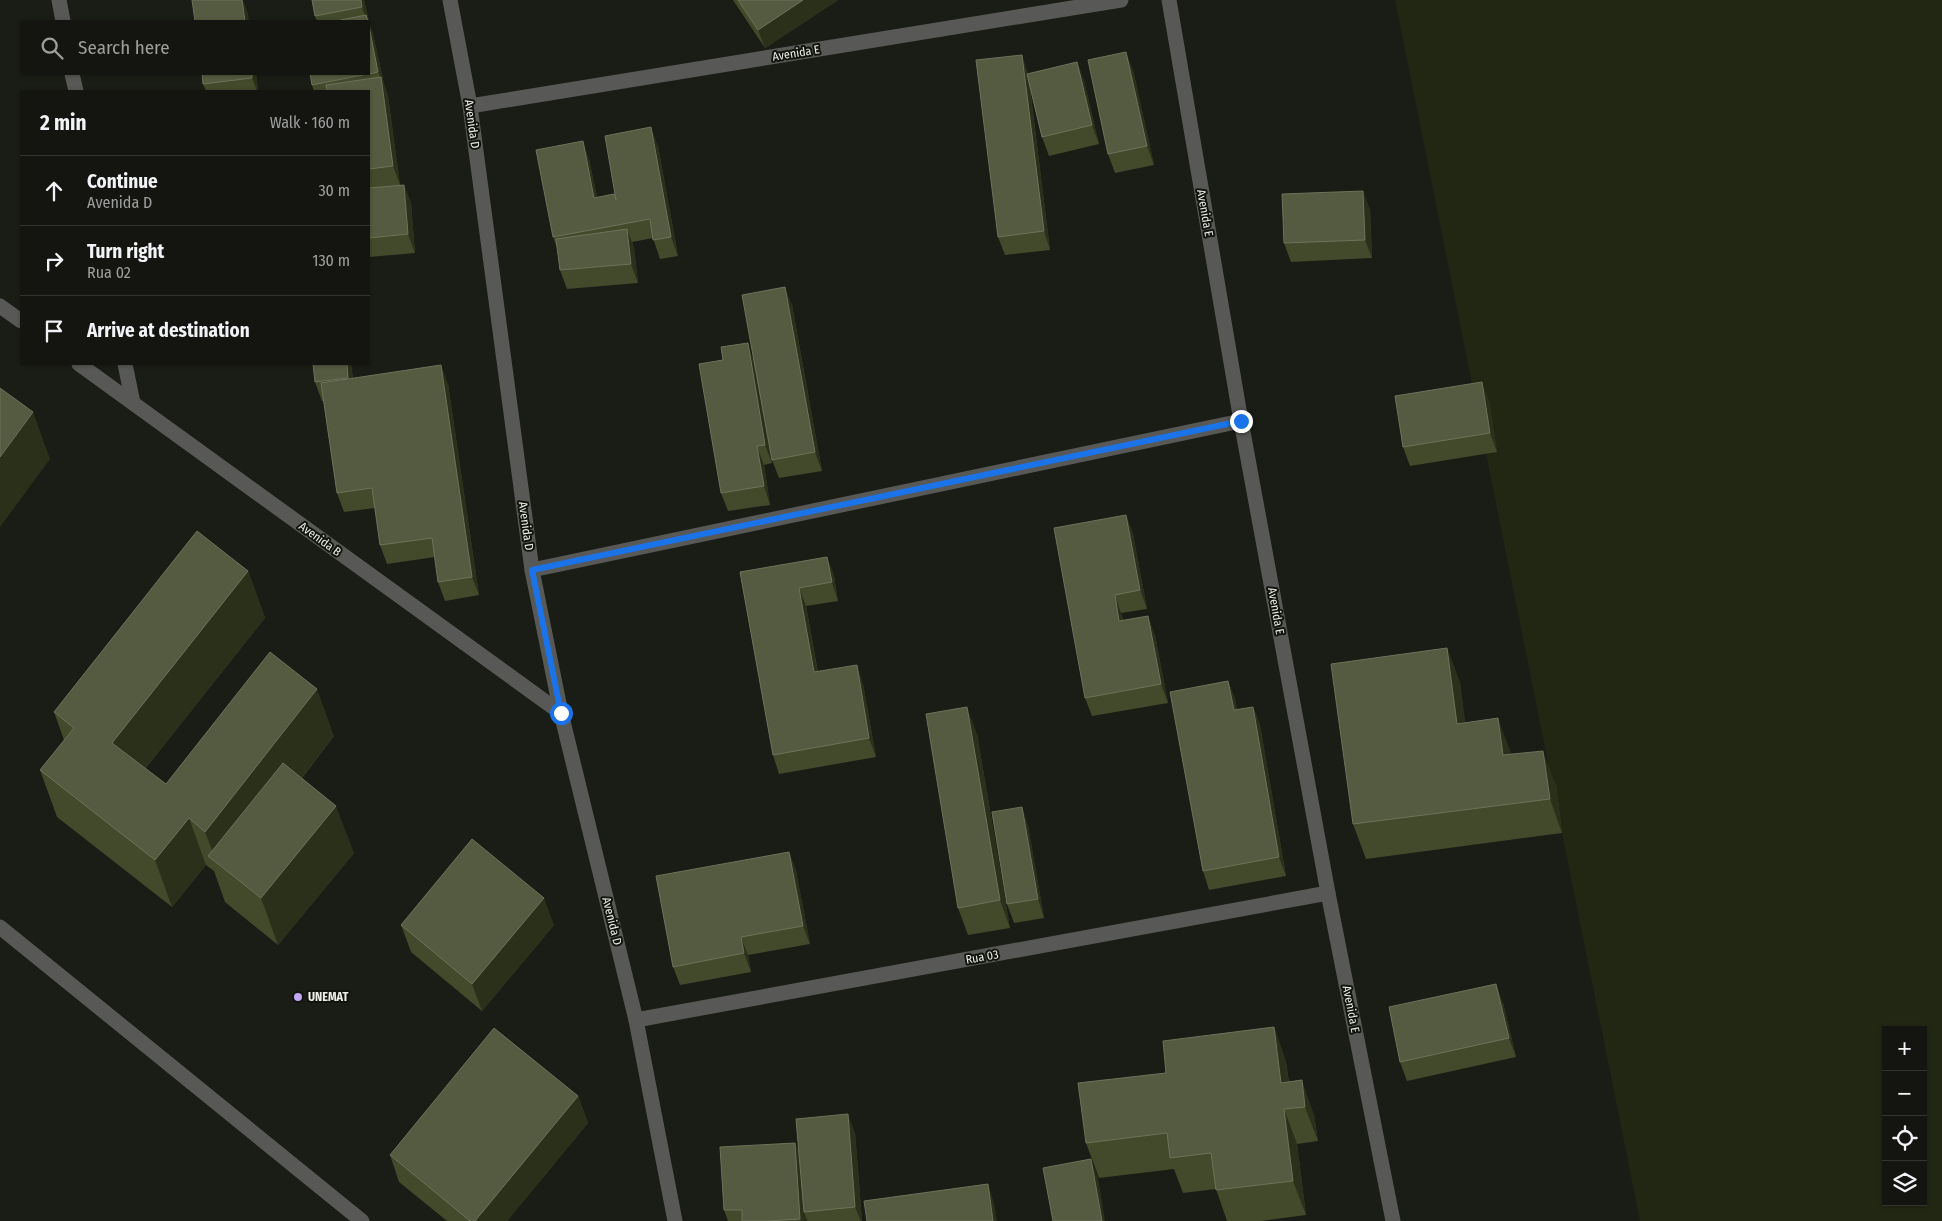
<!DOCTYPE html>
<meta charset="utf-8">
<style>
body{margin:0;font-family:"Fira Sans Condensed",sans-serif;background:#21221e;color:#f1f3f6}
.controls{position:absolute;right:15px;bottom:15px;display:grid;overflow:hidden;border-radius:0px;box-shadow:0 1px 4px #0004}
.controls button{width:45px;height:45px;display:grid;place-items:center;padding:0;border:0;border-bottom:1px solid #333430;background:#141510;color:#f1f3f6;font:25px sans-serif}
.stop{position:absolute;width:15px;height:15px;margin:-11px;border:4px solid #1a73e8;border-radius:50%;background:#fff}
.stop.end{background:#1a73e8;border-color:#fff;box-shadow:0 1px 5px #0008}
.list{margin:0;padding:0;list-style:none}
h2{display:flex;justify-content:space-between;align-items:center;height:65px;margin:0;padding:0 20px;font-size:21px}
h2 small{font-size:16px;font-weight:400;color:#9d9f9f}
.list li{display:grid;grid-template-columns:32px 1fr auto;gap:15px;align-items:center;box-sizing:border-box;height:70px;padding:0 20px;border-top:1px solid #333430}
.list b{display:block;font-size:19px;white-space:nowrap}
.list p{margin:0;font-size:16px;white-space:nowrap;color:#9d9f9f}
.list em{font-size:16px;font-style:normal;color:#9d9f9f}
.icon{flex:none;width:28px;height:28px;fill:none;stroke:currentColor;stroke-width:2;stroke-linecap:round;stroke-linejoin:round}
.map{position:relative;flex:none;width:1942px;height:1221px;overflow:hidden}
.search{position:absolute;background:#141510;box-shadow:0 1px 4px #0004;left:20px;top:20px;width:350px;height:55px;display:flex;align-items:center;gap:12px;box-sizing:border-box;padding:0 18px;border-radius:0px;color:#9d9f9f;font-size:19px}
.panel{position:absolute;background:#141510;box-shadow:0 1px 4px #0004;left:20px;top:90px;width:350px;height:275px;border-radius:0px}
.map>svg:first-child{display:block}
.green{fill:#222714;fill-rule:evenodd}
.lines{fill:none;stroke-linecap:round;stroke-linejoin:round}
.minor{stroke:#585956;stroke-width:15}
.wall{fill:#43492b}
.shaded-wall{fill:#2b301a}
.building{fill:#555b40;stroke:#6d725a}
.route{stroke:#1a73e8;stroke-width:6}
.poi-dot{fill:#c2a7f2;stroke:#11130d;stroke-width:2}
.labels{text-anchor:middle;stroke-width:4;stroke-linejoin:round;paint-order:stroke}
.street-label{font-size:12px;fill:#edeeea;stroke:#11130d}
.poi-label{font-size:12px;font-weight:bold;fill:#edeeea;stroke:#11130d;text-anchor:start}
</style>
<div class="map">
<svg width="1942" height="1221" viewBox="0 0 1942 1221">
<rect width="100%" height="100%" fill="#1a1c16"/>
<path class="green" d="M 1395,0 L 1942,0 L 1942,1221 L 1640,1221 ZM 1886,1030 L 1923,1030 L 1923,1202 L 1886,1202 Z"/>
<g class="lines">
<g class="minor">
<polyline points="59,0 63,21"/>
<polyline points="450,0 470,106 532,570 561,713 636,1020 675,1221"/>
<polyline points="1169,0 1241,421 1328,893 1393,1221"/>
<polyline points="72,74 76,91"/>
<polyline points="470,106 1121,0"/>
<polyline points="0,306 21,321"/>
<polyline points="79,364 561,713"/>
<polyline points="125,364 133,403"/>
<polyline points="532,570 1241,421"/>
<polyline points="0,927 362,1221"/>
<polyline points="636,1020 1328,893"/>
</g>
</g>
<g class="wall">
<polygon points="312,0 364,0 369,21 317,21 315,16"/>
<polygon points="733,0 838,0 765,48"/>
<polygon points="369,22 373,34 384,84 388,96 400,185 404,185 411,203 415,253 369,257 369,91 314,91 312,85 369,74"/>
<polygon points="1077,62 1084,81 1099,144 1049,156 1042,137 1030,88 1050,250 1005,255 998,237 1028,74"/>
<polygon points="1133,70 1154,165 1115,173 1108,154"/>
<polygon points="256,74 258,91 206,91 203,84"/>
<polygon points="658,146 678,256 660,259 653,238 632,242 634,248 638,283 567,289 560,270 557,248 553,237 589,159 597,197 616,200"/>
<polygon points="1370,209 1372,258 1291,262 1284,243"/>
<polygon points="792,305 822,471 779,478 772,460 760,392 772,463 764,465 770,505 728,511 721,493 723,360 754,359"/>
<polygon points="313,364 351,364 353,379 448,384 479,595 445,601 438,582 435,557 387,564 380,545 375,508 344,512 337,493 324,401 322,401 315,382"/>
<polygon points="1489,401 1497,452 1410,466 1403,447"/>
<polygon points="1126,515 1133,534 1147,609 1121,613 1123,620 1155,635 1168,703 1092,716 1085,698"/>
<polygon points="827,557 834,576 838,601 806,606 818,672 863,684 876,757 779,774 773,755 740,572"/>
<polygon points="248,571 265,618 145,769 166,784 334,736 302,778 354,853 278,945 225,902 214,871 206,865 172,907 57,817 40,770 64,740 54,712"/>
<polygon points="1447,648 1460,683 1465,723 1511,753 1511,754 1556,785 1562,833 1366,859 1353,824"/>
<polygon points="1228,681 1235,699 1237,710 1253,707 1260,725 1286,876 1209,890 1203,871"/>
<polygon points="977,734 1010,928 968,935 958,908"/>
<polygon points="1022,807 1028,826 1044,918 1014,923 1007,904"/>
<polygon points="789,852 796,871 810,944 748,955 751,972 680,985 673,967"/>
<polygon points="401,925 554,925 482,1011 411,952"/>
<polygon points="1503,1003 1516,1057 1407,1081 1400,1062"/>
<polygon points="1274,1027 1286,1062 1289,1082 1314,1115 1318,1141 1297,1144 1306,1215 1261,1221 1227,1221 1216,1189 1183,1193 1174,1169 1099,1178 1086,1143 1166,1073"/>
<polygon points="578,1096 588,1123 507,1221 447,1221 399,1182 390,1155"/>
<polygon points="855,1133 862,1221 807,1221 806,1217 806,1221 728,1221 724,1210 795,1143 799,1153"/>
</g>
<g class="shaded-wall">
<polygon points="242,0 243,0 248,13 249,21 245,21"/>
<polygon points="361,0 364,0 369,21 367,21 362,7"/>
<polygon points="803,0 838,0 765,48 758,30"/>
<polygon points="369,22 373,34 384,84 388,96 400,185 393,166 382,81 378,72 369,26"/>
<polygon points="1126,52 1133,70 1154,165 1147,146"/>
<polygon points="1022,55 1028,73 1050,250 1044,231"/>
<polygon points="1077,62 1084,81 1099,144 1092,125"/>
<polygon points="252,74 256,74 258,91 257,91 252,78"/>
<polygon points="651,127 658,146 678,256 671,237"/>
<polygon points="583,141 589,159 601,216 594,198"/>
<polygon points="404,185 411,203 415,253 408,234"/>
<polygon points="1363,191 1370,209 1372,258 1365,240"/>
<polygon points="627,229 634,248 638,283 631,264"/>
<polygon points="785,287 792,305 822,471 815,452"/>
<polygon points="748,343 754,362 772,463 765,445"/>
<polygon points="347,364 351,364 355,397 348,378"/>
<polygon points="441,365 448,384 479,595 472,577"/>
<polygon points="1482,382 1489,401 1497,452 1490,433"/>
<polygon points="33,412 50,459 0,527 0,457"/>
<polygon points="757,446 764,465 770,505 764,486"/>
<polygon points="1126,515 1133,534 1147,609 1140,590"/>
<polygon points="827,557 834,576 838,601 832,582"/>
<polygon points="248,571 265,618 129,789 112,743"/>
<polygon points="799,588 806,606 821,691 814,672"/>
<polygon points="1115,595 1121,613 1126,639 1119,621"/>
<polygon points="1148,616 1155,635 1168,703 1161,684"/>
<polygon points="1447,648 1460,683 1470,758 1457,724"/>
<polygon points="857,665 863,684 876,757 869,738"/>
<polygon points="1228,681 1235,699 1240,729 1234,710"/>
<polygon points="317,689 334,736 228,872 217,863 205,832"/>
<polygon points="967,707 977,734 1010,928 1000,900"/>
<polygon points="1253,707 1260,725 1286,876 1279,857"/>
<polygon points="1498,718 1511,753 1516,790 1503,755"/>
<polygon points="1543,751 1556,785 1562,833 1550,799"/>
<polygon points="336,806 354,853 278,945 261,898"/>
<polygon points="1022,807 1028,826 1044,918 1038,899"/>
<polygon points="189,818 206,865 172,907 155,860"/>
<polygon points="789,852 796,871 810,944 803,926"/>
<polygon points="544,898 554,925 482,1011 472,984"/>
<polygon points="741,937 748,955 751,972 744,953"/>
<polygon points="1496,984 1503,1003 1516,1057 1509,1038"/>
<polygon points="1274,1027 1286,1062 1292,1108 1281,1083"/>
<polygon points="1302,1080 1314,1115 1318,1141 1305,1107"/>
<polygon points="578,1096 588,1123 507,1221 475,1221"/>
<polygon points="1284,1109 1297,1144 1306,1215 1293,1181"/>
<polygon points="848,1114 855,1133 862,1221 861,1221 855,1207"/>
<polygon points="795,1143 802,1162 804,1212 806,1217 806,1221 801,1221 800,1219"/>
<polygon points="1091,1159 1098,1178 1105,1221 1102,1221"/>
<polygon points="988,1184 994,1203 997,1221 993,1221"/>
</g>
<g class="building">
<polygon points="192,0 242,0 245,21 195,21"/>
<polygon points="312,0 361,0 362,7 315,16"/>
<polygon points="738,0 803,0 758,30"/>
<polygon points="366,15 368,21 336,21"/>
<polygon points="369,26 378,72 369,74"/>
<polygon points="1126,52 1147,146 1108,154 1088,60"/>
<polygon points="1022,55 1044,231 998,237 976,60"/>
<polygon points="1077,62 1092,125 1042,137 1027,74"/>
<polygon points="202,74 252,74 252,78 203,84"/>
<polygon points="310,74 368,74 312,85"/>
<polygon points="381,77 393,166 369,169 369,91 327,91 326,85"/>
<polygon points="651,127 671,237 653,240 650,219 553,237 536,150 583,141 594,198 614,194 616,200 605,136"/>
<polygon points="404,185 408,234 369,238 369,188"/>
<polygon points="1363,191 1365,240 1284,243 1282,194"/>
<polygon points="627,229 631,264 560,270 556,239"/>
<polygon points="785,287 815,452 772,460 742,295"/>
<polygon points="748,343 765,445 757,446 764,486 721,493 699,364 723,360 721,347"/>
<polygon points="313,364 347,364 348,378 315,382"/>
<polygon points="441,365 472,577 438,582 432,538 380,545 372,488 337,493 321,383"/>
<polygon points="1482,382 1490,433 1403,447 1395,396"/>
<polygon points="0,388 33,412 0,457"/>
<polygon points="1126,515 1140,590 1115,595 1119,621 1148,616 1161,684 1085,698 1054,528"/>
<polygon points="197,531 248,571 112,743 166,784 270,652 317,689 205,832 189,818 155,860 40,770 74,728 54,712"/>
<polygon points="827,557 832,582 799,588 814,672 857,665 869,738 773,755 740,572"/>
<polygon points="1447,648 1457,724 1498,718 1503,755 1543,751 1550,799 1353,824 1331,664"/>
<polygon points="1228,681 1234,710 1253,707 1279,857 1203,871 1170,692"/>
<polygon points="967,707 1000,900 958,908 926,714"/>
<polygon points="283,763 336,806 261,898 208,856"/>
<polygon points="1022,807 1038,899 1007,904 992,812"/>
<polygon points="472,839 544,898 472,984 401,925"/>
<polygon points="789,852 803,926 741,937 744,953 673,967 656,876"/>
<polygon points="1496,984 1509,1038 1400,1062 1389,1007"/>
<polygon points="1274,1027 1281,1083 1302,1080 1305,1107 1284,1109 1293,1181 1216,1190 1211,1153 1170,1158 1167,1133 1086,1143 1078,1083 1166,1073 1163,1041"/>
<polygon points="494,1028 578,1096 475,1221 470,1221 390,1155"/>
<polygon points="848,1114 855,1207 804,1212 796,1119"/>
<polygon points="795,1143 800,1219 767,1221 742,1221 742,1210 724,1210 720,1147"/>
<polygon points="1091,1159 1102,1221 1053,1221 1043,1168"/>
<polygon points="988,1184 993,1221 867,1221 864,1201"/>
</g>
<g class="lines">
<polyline class="route" points="561,713 532,570 1241,421"/>
</g>
<circle class="poi-dot" cx="298" cy="997" r="5"/>
<g class="labels">
<g class="street-label">
<text transform="translate(796 53) rotate(-9)" y="4">Avenida E</text>
<text transform="translate(472 124) rotate(82)" y="4">Avenida D</text>
<text transform="translate(1205 213) rotate(80)" y="4">Avenida E</text>
<text transform="translate(526 526) rotate(82)" y="4">Avenida D</text>
<text transform="translate(320 539) rotate(36)" y="4">Avenida B</text>
<text transform="translate(1276 611) rotate(80)" y="4">Avenida E</text>
<text transform="translate(612 921) rotate(76)" y="4">Avenida D</text>
<text transform="translate(982 957) rotate(-10)" y="4">Rua 03</text>
<text transform="translate(1351 1009) rotate(79)" y="4">Avenida E</text>
</g>
<g class="poi-label">
<text x="308" y="1001">UNEMAT</text>
</g>
</g>
</svg>
<div class="controls">
<button>+</button>
<button>−</button>
<button><svg class="icon" aria-label="locate" viewBox="0 0 24 24"><circle cx="12" cy="12" r="6"/><path d="M12 2v4M12 18v4M2 12h4M18 12h4"/></svg></button>
<button><svg class="icon" aria-label="layers" viewBox="0 0 24 24"><path d="M12 4l9 5-9 5-9-5zM3 14l9 5 9-5"/></svg></button>
</div>
<div class="stop" style="left:561px;top:713px"></div>
<div class="stop end" style="left:1241px;top:421px"></div>
<div class="search"><svg class="icon" aria-label="search" viewBox="0 0 24 24"><circle cx="10" cy="10" r="6"/><path d="M15 15l6 6"/></svg>Search here</div>
<section class="panel">
<h2>2 min<small>Walk · 160 m</small></h2>
<ul class="list">
<li><svg class="icon" aria-label="ahead" viewBox="0 0 24 24"><path d="M12 20V5M6 11l6-6 6 6"/></svg><div><b>Continue</b><p>Avenida D</p></div><em>30 m</em></li>
<li><svg class="icon" aria-label="right" viewBox="0 0 24 24"><path d="M7 20v-9h11M14 6l5 5-5 5"/></svg><div><b>Turn right</b><p>Rua 02</p></div><em>130 m</em></li>
<li><svg class="icon" aria-label="arrive" viewBox="0 0 24 24"><path d="M6 21V4h12l-3 4 3 4H6"/></svg><div><b>Arrive at destination</b></div></li>
</ul>
</section>
</div>
